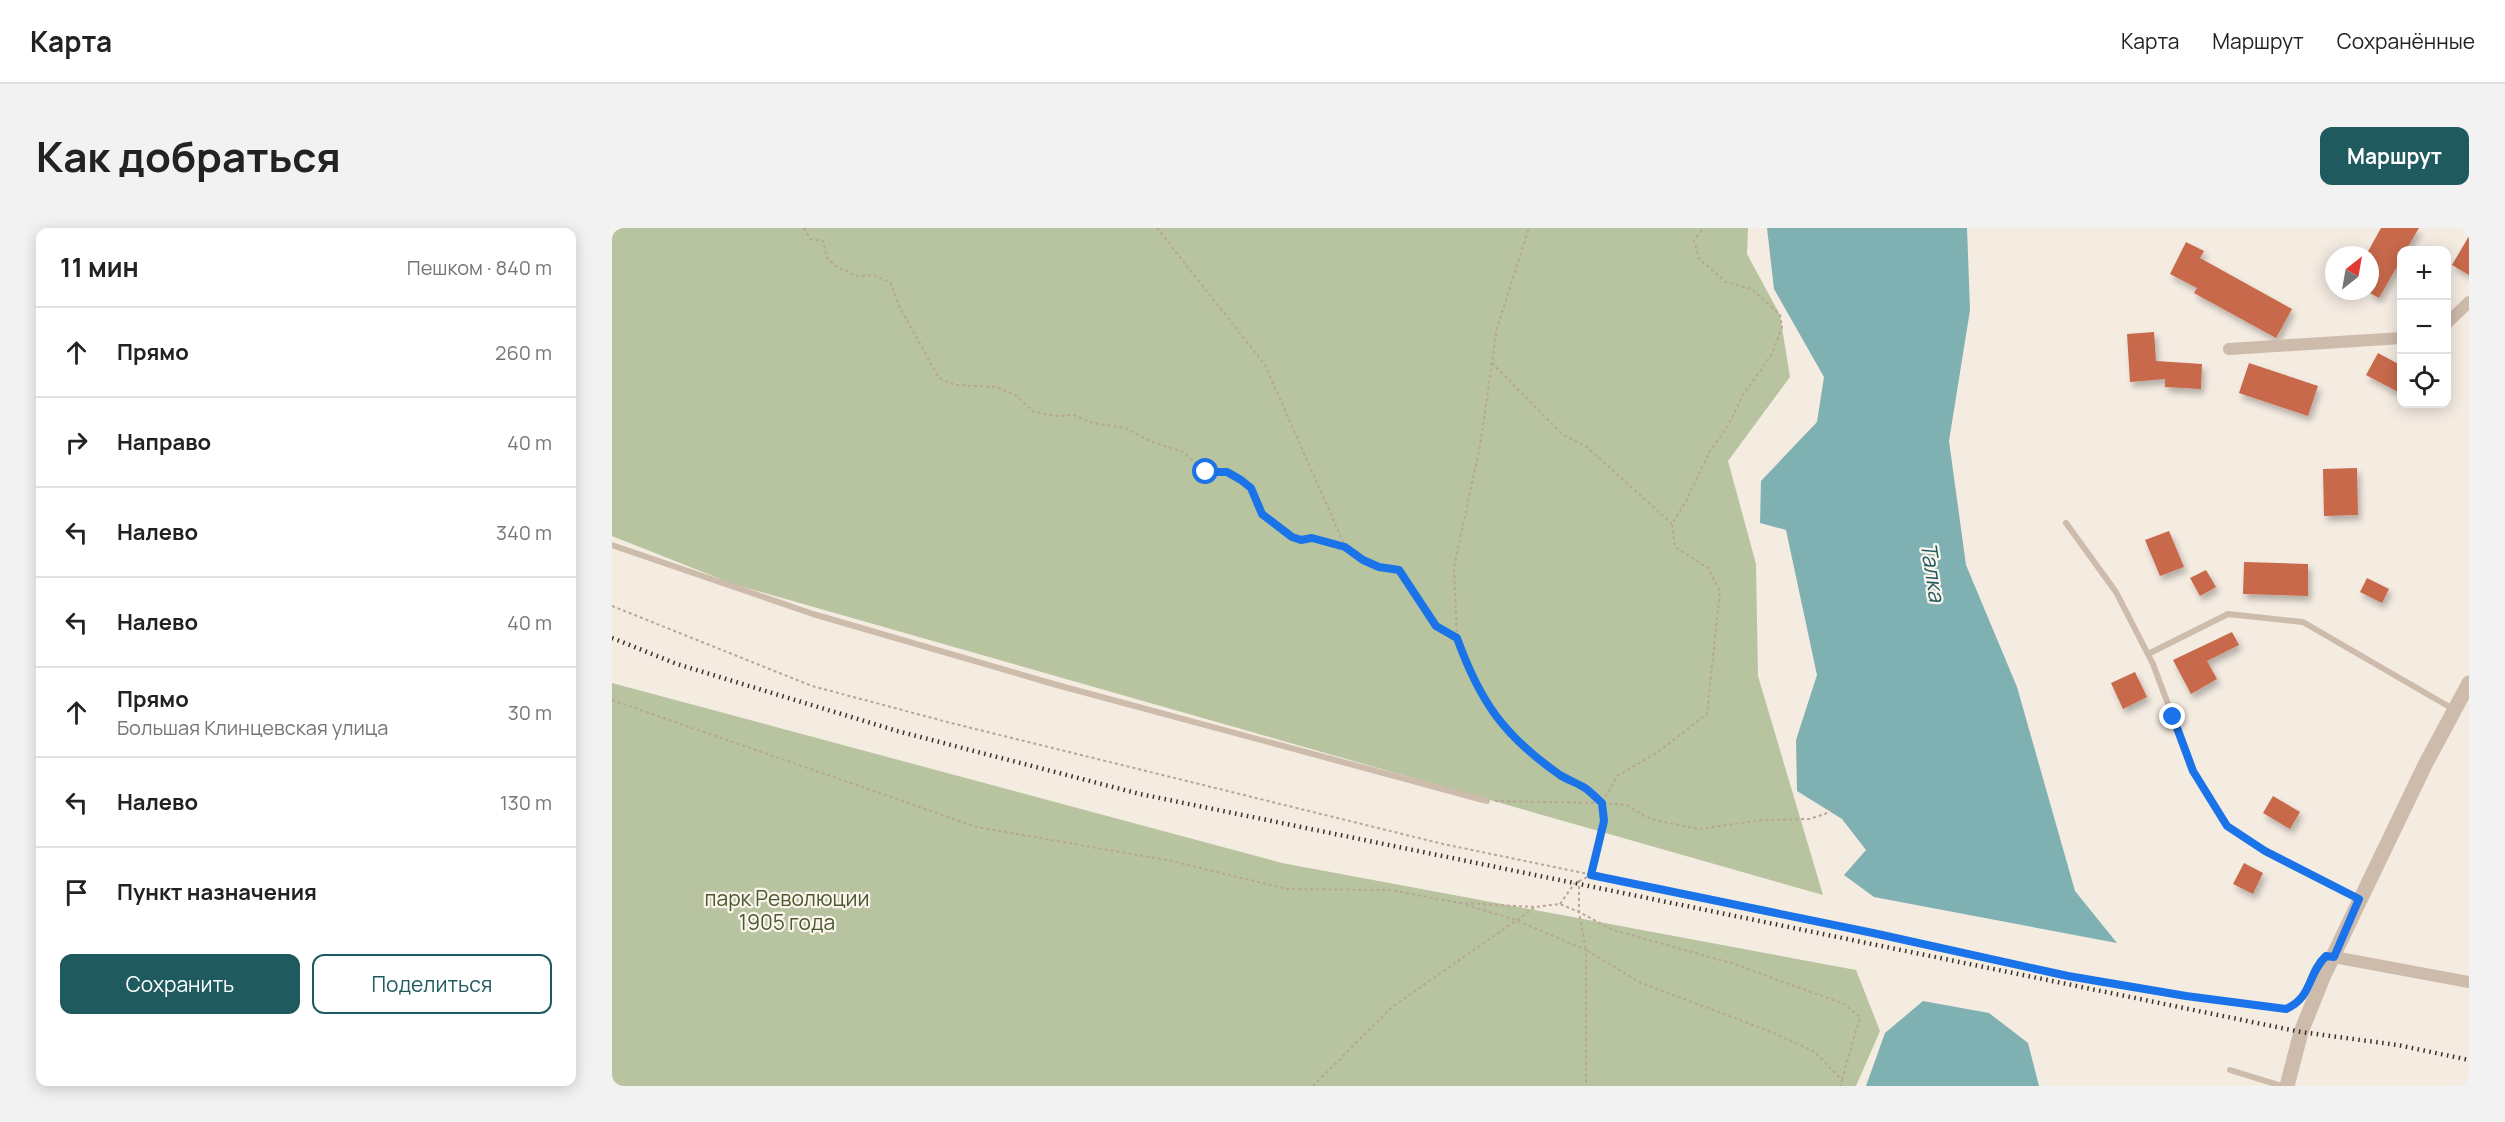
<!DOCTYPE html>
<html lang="ru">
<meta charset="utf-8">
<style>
body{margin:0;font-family:Manrope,sans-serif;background:#f2f2f2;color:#222}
.controls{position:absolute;right:18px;top:18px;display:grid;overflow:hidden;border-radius:12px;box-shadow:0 3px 15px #0003}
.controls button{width:54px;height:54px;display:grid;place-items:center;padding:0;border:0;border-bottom:2px solid #e0e0e0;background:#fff;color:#222;font:30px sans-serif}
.compass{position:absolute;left:1713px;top:18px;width:54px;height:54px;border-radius:50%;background:#fff;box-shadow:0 3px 15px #0003;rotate:31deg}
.stop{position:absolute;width:18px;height:18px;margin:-14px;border:4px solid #1a73e8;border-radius:50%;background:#fff}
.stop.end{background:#1a73e8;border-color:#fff;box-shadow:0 2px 6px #0008}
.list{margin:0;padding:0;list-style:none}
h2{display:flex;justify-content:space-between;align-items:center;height:78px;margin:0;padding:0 24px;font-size:26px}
h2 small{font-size:20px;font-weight:400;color:#767676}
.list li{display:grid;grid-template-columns:39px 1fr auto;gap:18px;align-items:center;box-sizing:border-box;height:90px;padding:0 24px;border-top:2px solid #e0e0e0}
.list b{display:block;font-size:22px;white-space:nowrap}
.list p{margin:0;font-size:20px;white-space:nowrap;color:#767676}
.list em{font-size:20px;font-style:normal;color:#767676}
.actions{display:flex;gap:12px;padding:18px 24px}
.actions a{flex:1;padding:14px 0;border:2px solid #1f5a5e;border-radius:12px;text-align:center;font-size:21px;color:#1f5a5e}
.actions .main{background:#1f5a5e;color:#fff}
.icon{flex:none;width:33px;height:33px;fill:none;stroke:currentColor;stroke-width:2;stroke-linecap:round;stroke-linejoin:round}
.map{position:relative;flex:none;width:1857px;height:858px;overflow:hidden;border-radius:12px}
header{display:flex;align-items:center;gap:36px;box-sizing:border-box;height:84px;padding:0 30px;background:#fff;border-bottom:2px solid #e0e0e0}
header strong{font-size:28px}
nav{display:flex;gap:33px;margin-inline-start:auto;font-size:21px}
.intro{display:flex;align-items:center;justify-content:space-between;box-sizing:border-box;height:144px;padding:0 36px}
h1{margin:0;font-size:42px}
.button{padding:15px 27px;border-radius:12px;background:#1f5a5e;color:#fff;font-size:21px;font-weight:700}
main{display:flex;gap:36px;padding:0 36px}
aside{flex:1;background:#fff;border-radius:12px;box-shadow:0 3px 15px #0003}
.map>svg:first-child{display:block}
.green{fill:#b8c4a0}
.water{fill:#7fb0b2}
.building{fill:#c8694b;filter:url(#shadow)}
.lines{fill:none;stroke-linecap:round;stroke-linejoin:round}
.path{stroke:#b9a596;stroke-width:2;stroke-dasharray:3 3;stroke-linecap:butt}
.service{stroke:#cdbbac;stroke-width:6}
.minor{stroke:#cdbbac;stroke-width:12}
.tertiary{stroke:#cdbbac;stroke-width:15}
.rail{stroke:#3b302b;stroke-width:4.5;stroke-dasharray:1.5 4.5;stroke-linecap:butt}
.route{stroke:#1a73e8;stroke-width:8}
.labels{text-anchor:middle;stroke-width:4.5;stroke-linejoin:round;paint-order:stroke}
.park-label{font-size:21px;fill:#4a5a2e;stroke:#fbf5ee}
.water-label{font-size:22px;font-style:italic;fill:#1f5a5e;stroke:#fbf5ee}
</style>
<header>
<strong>Карта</strong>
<nav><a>Карта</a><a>Маршрут</a><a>Сохранённые</a></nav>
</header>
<div class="intro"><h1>Как добраться</h1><a class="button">Маршрут</a></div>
<main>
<aside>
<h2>11 мин<small>Пешком · 840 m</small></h2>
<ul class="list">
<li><svg class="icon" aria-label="ahead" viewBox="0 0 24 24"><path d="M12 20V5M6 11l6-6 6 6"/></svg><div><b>Прямо</b></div><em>260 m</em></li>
<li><svg class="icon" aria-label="right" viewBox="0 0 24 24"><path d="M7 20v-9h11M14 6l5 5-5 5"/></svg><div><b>Направо</b></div><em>40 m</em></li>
<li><svg class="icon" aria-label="left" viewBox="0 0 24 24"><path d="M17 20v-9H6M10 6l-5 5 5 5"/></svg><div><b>Налево</b></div><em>340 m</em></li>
<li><svg class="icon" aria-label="left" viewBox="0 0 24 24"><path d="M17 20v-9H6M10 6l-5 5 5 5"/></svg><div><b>Налево</b></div><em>40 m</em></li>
<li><svg class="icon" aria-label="ahead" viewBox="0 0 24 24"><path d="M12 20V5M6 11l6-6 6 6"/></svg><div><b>Прямо</b><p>Большая Клинцевская улица</p></div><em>30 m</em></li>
<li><svg class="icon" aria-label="left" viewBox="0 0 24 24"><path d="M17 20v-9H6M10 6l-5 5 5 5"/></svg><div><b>Налево</b></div><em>130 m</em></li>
<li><svg class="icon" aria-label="arrive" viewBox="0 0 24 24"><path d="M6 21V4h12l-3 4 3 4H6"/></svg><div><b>Пункт назначения</b></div></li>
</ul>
<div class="actions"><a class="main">Сохранить</a><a>Поделиться</a></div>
</aside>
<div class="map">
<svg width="1857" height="858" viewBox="0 0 1857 858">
<defs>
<filter id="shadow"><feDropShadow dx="3" dy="5" stdDeviation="3" flood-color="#0004"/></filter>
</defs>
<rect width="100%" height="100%" fill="#f4ebe1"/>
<g class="green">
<polygon points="0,0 1136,0 1135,26 1168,87 1178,149 1116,233 1144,336 1146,448 1211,667 121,356 0,308"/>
<polygon points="0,455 670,635 1244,742 1268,803 1244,858 0,858"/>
</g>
<g class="water">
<polygon points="1155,0 1355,0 1358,82 1337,213 1354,337 1405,459 1463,663 1505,715 1262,669 1232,647 1254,622 1230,591 1185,563 1184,512 1205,447 1174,302 1148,295 1149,253 1205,194 1212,149 1162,61"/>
<polygon points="1311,773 1377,785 1416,815 1427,858 1254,858 1273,805"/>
</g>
<g class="building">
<polygon points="1769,0 1807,0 1794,22 1790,22 1790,30 1767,70 1758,65 1758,27 1754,27"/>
<polygon points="1857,8 1857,47 1840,37"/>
<polygon points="1574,14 1592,23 1588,30 1680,81 1664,110 1582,65 1585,60 1558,46"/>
<polygon points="1542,104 1544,133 1590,136 1589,161 1553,159 1553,151 1518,154 1515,106"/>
<polygon points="1766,125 1790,138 1790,166 1754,147"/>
<polygon points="1637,135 1706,158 1696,188 1627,165"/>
<polygon points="1745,240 1746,287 1712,288 1711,241"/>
<polygon points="1557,303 1572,339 1548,348 1533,312"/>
<polygon points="1632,334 1696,336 1696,368 1631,366"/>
<polygon points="1594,342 1604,359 1588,368 1578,350"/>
<polygon points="1755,350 1777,361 1770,375 1748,364"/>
<polygon points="1620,404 1627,417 1595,433 1605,451 1579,466 1561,432"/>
<polygon points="1523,444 1535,469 1511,481 1499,455"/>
<polygon points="1661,568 1688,584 1678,601 1651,585"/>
<polygon points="1632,635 1651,645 1641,666 1621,656"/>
</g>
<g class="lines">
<g class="path">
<polyline points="192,0 198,11 211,13 215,30 227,41 235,43 244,48 262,47 279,55 287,78 327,150 343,157 384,159 405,168 420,183 443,188 462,187 481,195 513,200 538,213 571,224 594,244 615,244 629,252 639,260 649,286 680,309 700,311 733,319 751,332 767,339 787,342 824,398 845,410 861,450 878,483 899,509 950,548 972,559 990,575 1015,577 1034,589 1047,593 1087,601 1150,592 1197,591 1213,586 1221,579"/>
<polyline points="545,0 653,137 733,318"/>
<polyline points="880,135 951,207 975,219 1060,296"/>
<polyline points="0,378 200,458 339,495 831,616 1261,705 1456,748 1573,768 1674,781 1685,776"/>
<polyline points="845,410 842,339 868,218 885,100 917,0"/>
<polyline points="0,472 365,599 560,633 675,661 778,662 848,675 923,679 948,676 967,684 974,722 1029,755 1157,803 1203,824 1230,852 1229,858"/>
<polyline points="883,573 990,575 1005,548 1046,524 1095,486 1108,363 1096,340 1063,319 1060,296 1073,275 1098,223 1116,198 1131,167 1160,126 1170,99 1168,87 1140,61 1114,54 1087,31 1082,12 1092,0"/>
<polyline points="967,652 967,684 1001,702 1119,735 1232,776 1248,789 1230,851"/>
<polyline points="948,676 962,656 979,647 992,593 990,575"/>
<polyline points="854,677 904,692 974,722 974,858"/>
<polyline points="701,858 780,779 922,680"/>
</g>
<g class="service">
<polyline points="1454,295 1504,364 1541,436 1581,543 1615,598 1654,623 1747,671"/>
<polyline points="0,317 201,386 445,457 875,573"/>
<polyline points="1536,426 1616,386 1691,394 1841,481"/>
<polyline points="1618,842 1670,858"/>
</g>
<g class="minor">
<polyline points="1834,96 1857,74"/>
<polyline points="1617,121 1790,110"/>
<polyline points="1722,729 1857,754"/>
</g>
<polyline class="tertiary" points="1675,858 1689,804 1712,747 1814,535 1857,455"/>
<polyline class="rail" points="0,410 65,436 285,503 528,566 1689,804 1786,817 1857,832"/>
</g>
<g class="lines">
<path class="route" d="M 594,244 L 615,244 L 629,252 L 639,260 L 650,286 L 680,309 L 689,312 L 700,310 L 733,319 L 751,332 L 767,339 L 787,342 L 824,398 L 845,410 C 868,474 892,508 948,547 C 956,552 965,555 973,560 C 979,564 984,570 990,575 L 992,593 L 979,647 L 1261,705 L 1456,748 L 1574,768 L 1674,781 C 1701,769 1695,746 1714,728 L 1722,729 L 1747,671 L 1653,623 L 1615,598 L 1581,543 L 1561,489"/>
</g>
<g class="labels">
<g class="park-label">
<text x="175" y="678">парк Революции<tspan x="175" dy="24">1905 года</tspan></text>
</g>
<g class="water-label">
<text transform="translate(1321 344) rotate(81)" y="8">Талка</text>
</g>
</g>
</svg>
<div class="controls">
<button>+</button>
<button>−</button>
<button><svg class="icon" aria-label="locate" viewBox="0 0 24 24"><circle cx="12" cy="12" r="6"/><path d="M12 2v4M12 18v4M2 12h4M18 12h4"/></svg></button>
</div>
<svg class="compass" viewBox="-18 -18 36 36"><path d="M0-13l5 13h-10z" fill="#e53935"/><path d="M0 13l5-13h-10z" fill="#767676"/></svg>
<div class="stop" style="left:594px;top:244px"></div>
<div class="stop end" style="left:1561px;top:489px"></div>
</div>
</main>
